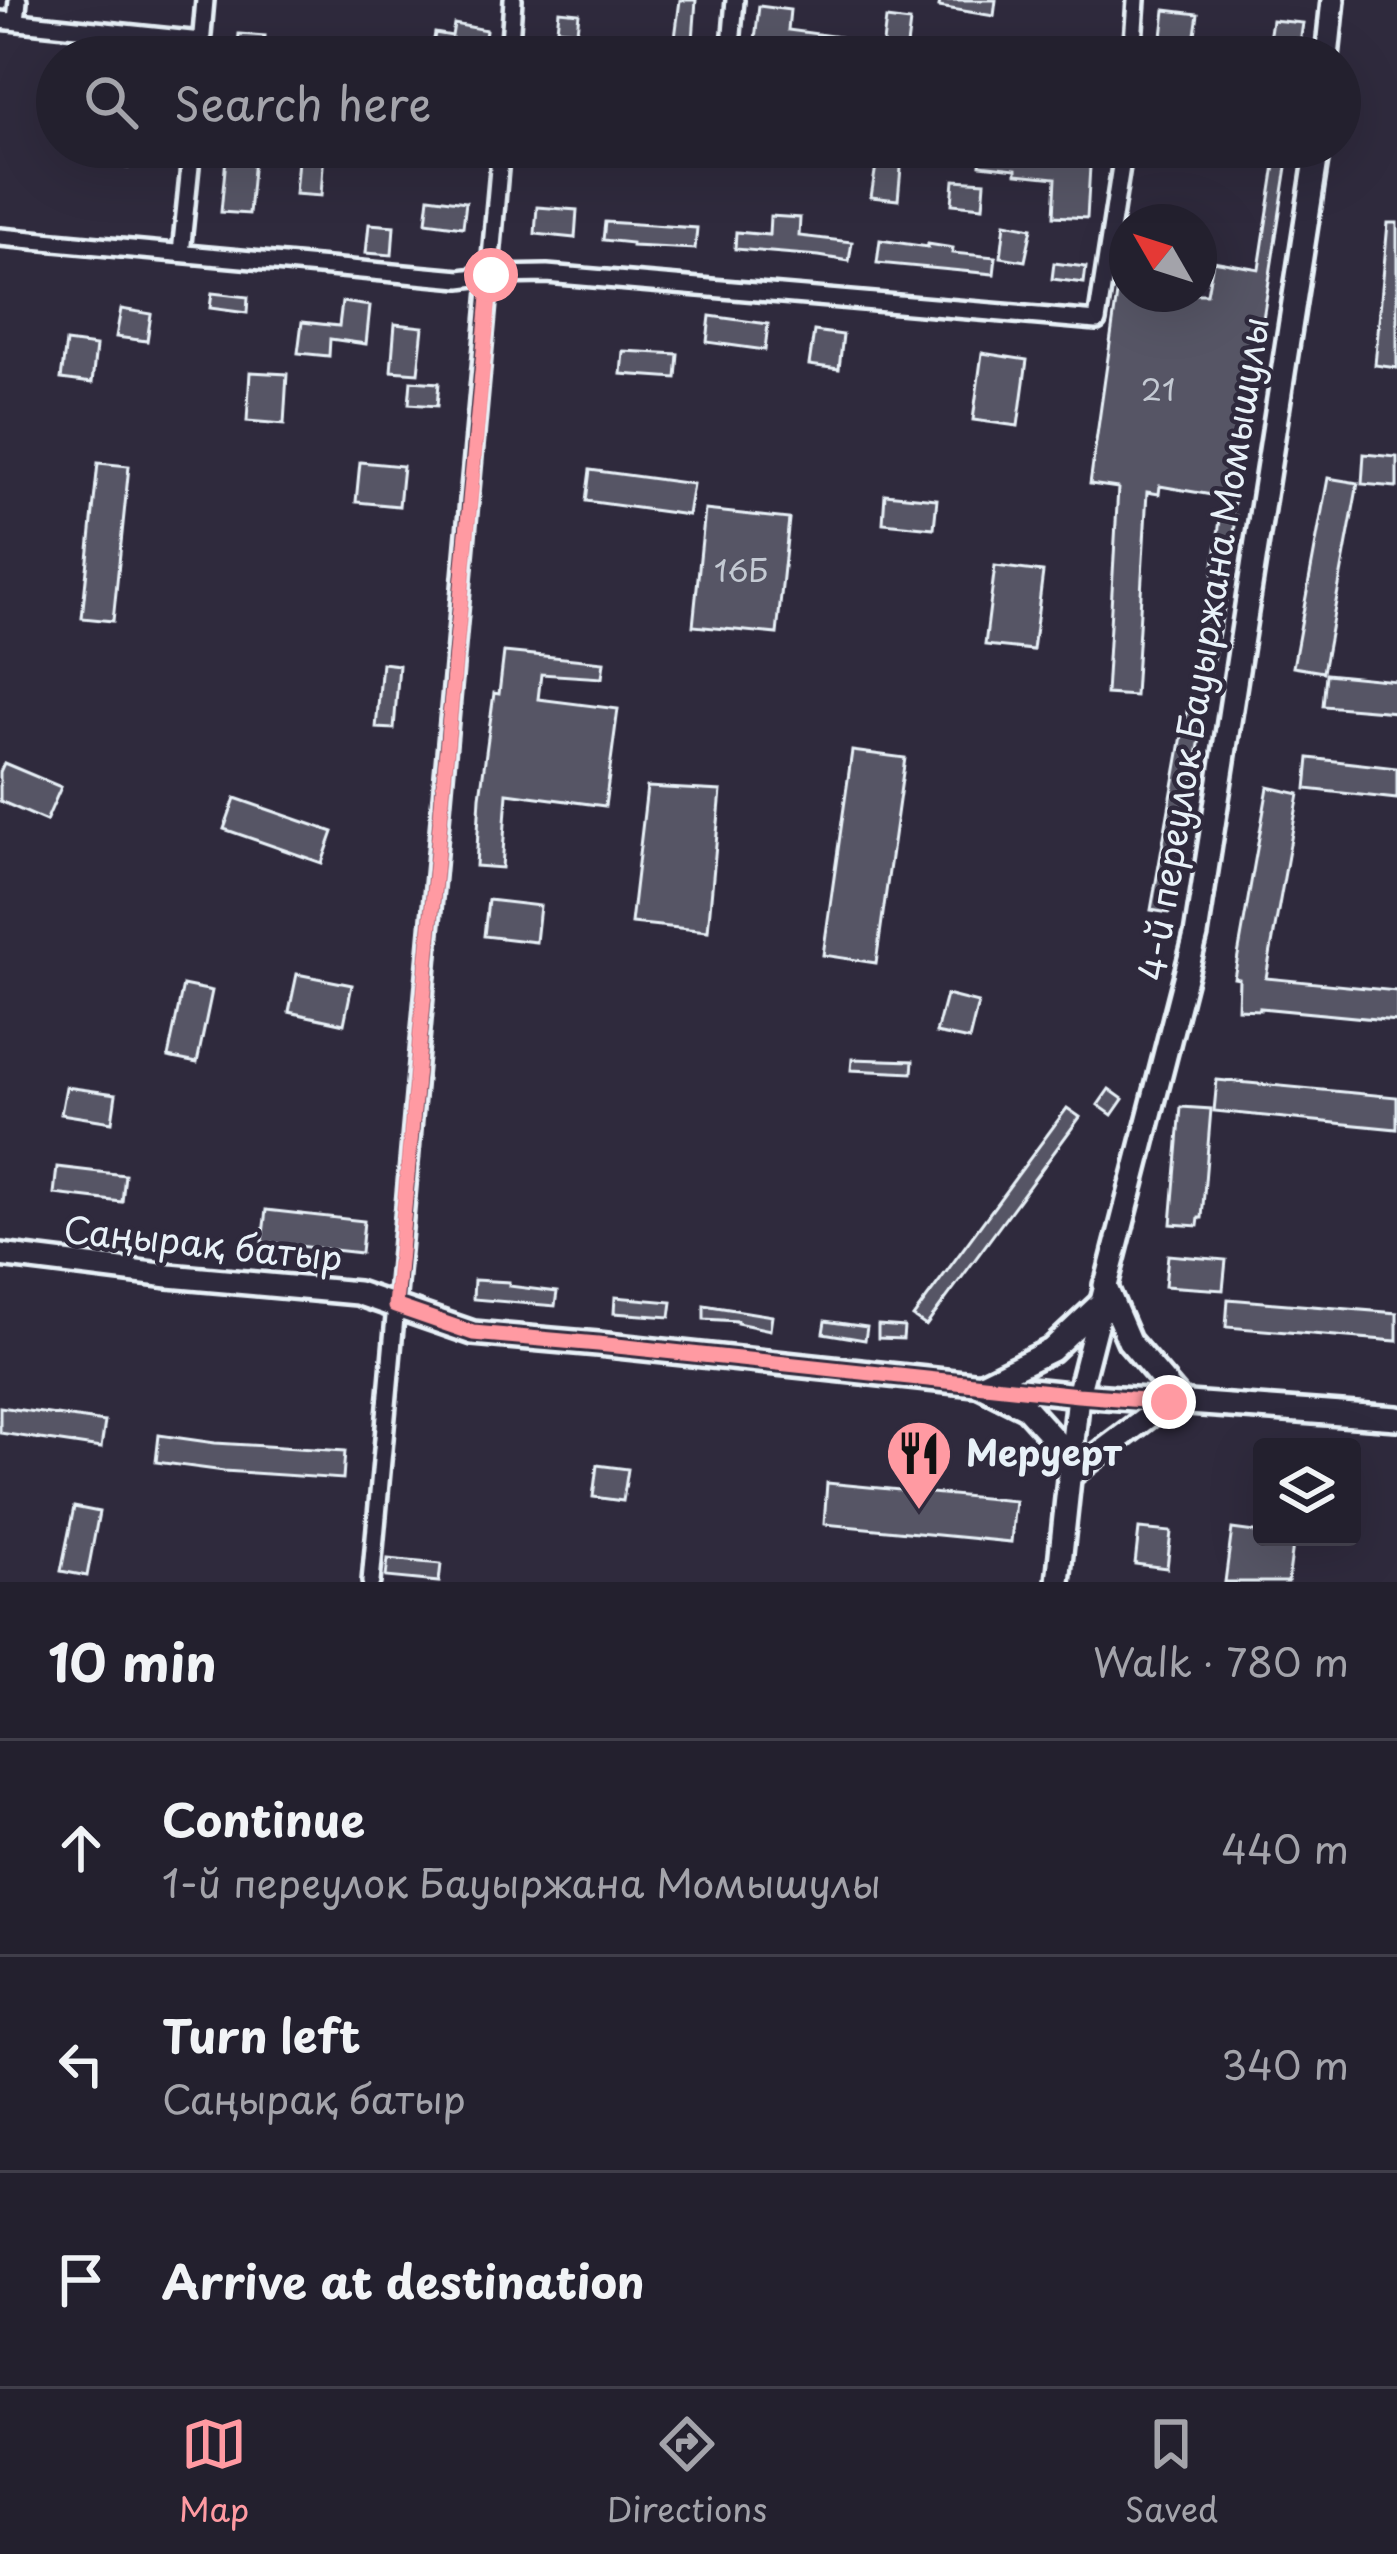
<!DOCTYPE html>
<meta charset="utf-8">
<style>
body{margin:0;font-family:"Playpen Sans",sans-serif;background:#2f2d3a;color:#f1f3f6}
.controls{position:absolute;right:36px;bottom:36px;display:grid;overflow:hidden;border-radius:12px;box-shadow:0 12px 48px #0002}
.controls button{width:108px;height:108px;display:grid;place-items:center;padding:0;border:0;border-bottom:3px solid #403e4a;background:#23202e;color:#f1f3f6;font:60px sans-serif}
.compass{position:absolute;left:1109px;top:204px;width:108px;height:108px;border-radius:50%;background:#23202e;box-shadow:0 12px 48px #0002;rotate:309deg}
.stop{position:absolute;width:36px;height:36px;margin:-27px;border:9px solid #ff9aa2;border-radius:50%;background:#fff}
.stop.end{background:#ff9aa2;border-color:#fff;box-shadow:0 3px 12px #0008}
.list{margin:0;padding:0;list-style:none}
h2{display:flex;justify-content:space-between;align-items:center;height:156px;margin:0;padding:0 48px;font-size:51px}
h2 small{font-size:39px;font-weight:400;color:#a3a3aa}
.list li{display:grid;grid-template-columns:78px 1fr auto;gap:36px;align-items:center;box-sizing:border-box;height:216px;padding:0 48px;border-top:3px solid #403e4a}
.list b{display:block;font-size:45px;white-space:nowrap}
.list p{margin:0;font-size:39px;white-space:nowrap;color:#a3a3aa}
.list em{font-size:39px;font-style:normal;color:#a3a3aa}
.icon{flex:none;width:66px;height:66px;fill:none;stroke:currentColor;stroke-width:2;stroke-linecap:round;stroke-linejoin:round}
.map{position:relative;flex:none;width:1397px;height:1582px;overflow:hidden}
.search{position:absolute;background:#23202e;box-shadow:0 12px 48px #0002;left:36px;right:36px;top:36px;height:132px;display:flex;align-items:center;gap:30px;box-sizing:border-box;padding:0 42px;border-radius:66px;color:#a3a3aa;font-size:45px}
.sheet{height:804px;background:#23202e}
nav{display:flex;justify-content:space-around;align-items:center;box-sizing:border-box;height:168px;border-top:3px solid #403e4a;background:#23202e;font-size:33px;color:#a3a3aa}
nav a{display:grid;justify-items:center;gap:6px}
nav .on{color:#ff9aa2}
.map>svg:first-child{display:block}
.building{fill:#575565;stroke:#e8f1f8;stroke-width:3}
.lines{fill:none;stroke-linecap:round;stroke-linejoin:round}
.street-casing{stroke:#e8f1f8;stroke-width:24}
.secondary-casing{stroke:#e8f1f8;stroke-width:30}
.street{stroke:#2f2a3d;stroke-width:15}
.secondary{stroke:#2f2a3d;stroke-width:21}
.route{stroke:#ff9aa2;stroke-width:15}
.labels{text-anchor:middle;stroke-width:9;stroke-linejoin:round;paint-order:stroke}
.number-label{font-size:30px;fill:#c4cad3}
.street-label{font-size:36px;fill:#e8f1f8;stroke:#2f2a3d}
.poi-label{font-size:36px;font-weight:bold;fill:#e8f1f8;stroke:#2f2a3d;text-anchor:start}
</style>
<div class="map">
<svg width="1397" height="1582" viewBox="0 0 1397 1582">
<rect width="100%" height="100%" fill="#2f2a3d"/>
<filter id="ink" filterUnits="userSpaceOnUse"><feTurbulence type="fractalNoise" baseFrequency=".00833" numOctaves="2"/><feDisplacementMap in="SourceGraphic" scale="24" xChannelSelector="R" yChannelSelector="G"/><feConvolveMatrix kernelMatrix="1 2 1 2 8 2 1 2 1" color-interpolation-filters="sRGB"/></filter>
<g filter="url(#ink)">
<g class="building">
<polygon points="680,0 696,0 693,40 675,38"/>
<polygon points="940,0 996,0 994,16 939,7"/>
<polygon points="759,6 790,10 788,30 840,37 837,57 807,53 808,46 755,40"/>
<polygon points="1165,10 1198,14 1194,41 1162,37"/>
<polygon points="559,11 579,13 577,31 557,29"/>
<polygon points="886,19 910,22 906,54 882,51"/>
<polygon points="1272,20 1303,23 1299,50 1268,46"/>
<polygon points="454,24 486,30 483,51 472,49 471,57 431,57 435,33 452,36"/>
<polygon points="239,34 265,36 263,57 237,57"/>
<polygon points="107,147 130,147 128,168 105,166"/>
<polygon points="227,147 255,147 249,214 221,212"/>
<polygon points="879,147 903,147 898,200 871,197"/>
<polygon points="982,147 1091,149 1087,218 1054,216 1056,178 1016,174 1016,169 980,165"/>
<polygon points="299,148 324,150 321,196 295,194"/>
<polygon points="1275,165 1287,167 1232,515 1236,516 1227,595 1198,732 1201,733 1169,913 1151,910 1183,730 1214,587 1211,587 1223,497 1160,486 1159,494 1147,492 1135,696 1106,694 1118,488 1090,484 1117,294 1207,294 1213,261 1259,269"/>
<polygon points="954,180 985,182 983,207 952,204"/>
<polygon points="429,197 466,202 463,227 426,222"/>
<polygon points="537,207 577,210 575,238 535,234"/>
<polygon points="770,216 800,218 799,236 852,242 849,261 819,256 735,249 736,232 769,235"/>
<polygon points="605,222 697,228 695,249 632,246 632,243 603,240"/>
<polygon points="1005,223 1032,228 1025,261 1001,257"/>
<polygon points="1388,223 1397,223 1397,368 1375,365"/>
<polygon points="369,224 394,226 392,255 366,253"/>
<polygon points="880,240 928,247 928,244 953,248 952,253 996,257 994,274 877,263"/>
<polygon points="1054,263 1086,267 1084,283 1052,279"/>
<polygon points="212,293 248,297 247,313 210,308"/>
<polygon points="342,302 370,306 366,344 330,339 329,356 298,353 302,322 339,326"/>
<polygon points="121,309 151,314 147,341 116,337"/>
<polygon points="710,316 768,324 765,350 707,342"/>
<polygon points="395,324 423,327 418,373 391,371"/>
<polygon points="814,331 843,335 839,369 809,365"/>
<polygon points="66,342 96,346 92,383 61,379"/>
<polygon points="623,351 678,354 676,378 621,374"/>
<polygon points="982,353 1027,360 1018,426 973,420"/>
<polygon points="250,372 287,374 284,424 247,421"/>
<polygon points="411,381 439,383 437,406 409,404"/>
<polygon points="1364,454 1397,457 1397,487 1362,484"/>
<polygon points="360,462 403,466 399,506 356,502"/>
<polygon points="98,463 129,466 113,621 82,618"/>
<polygon points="590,470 693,484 688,515 586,501"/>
<polygon points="1328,478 1358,483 1323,672 1293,667"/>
<polygon points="885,494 937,499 934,528 883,523"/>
<polygon points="705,510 789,519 777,634 693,626"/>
<polygon points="995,566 1043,572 1033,650 985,645"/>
<polygon points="504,652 604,662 602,678 541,674 538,699 618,709 605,806 507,793 502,868 476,866 480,797 494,693 499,694"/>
<polygon points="382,663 399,665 394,729 376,728"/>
<polygon points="1326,674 1397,681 1397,712 1323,706"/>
<polygon points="852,751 905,758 876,963 823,955"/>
<polygon points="1309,758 1397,768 1397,799 1306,789"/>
<polygon points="4,763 61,787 46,821 0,801 0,772"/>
<polygon points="647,787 721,791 708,931 631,923"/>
<polygon points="1268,787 1299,794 1266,978 1397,991 1397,1021 1260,1008 1260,1010 1238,1009 1239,979 1234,978"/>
<polygon points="235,798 333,832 322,863 224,829"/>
<polygon points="488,900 540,906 536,942 484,936"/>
<polygon points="297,974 352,985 344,1024 289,1012"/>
<polygon points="183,985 212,991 197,1063 168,1057"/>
<polygon points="946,995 978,1003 969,1040 936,1033"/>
<polygon points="852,1059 913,1061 912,1073 851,1070"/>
<polygon points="1217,1080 1397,1097 1397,1129 1214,1111"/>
<polygon points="66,1087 116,1094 112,1122 61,1114"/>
<polygon points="1109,1089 1123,1099 1112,1115 1098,1105"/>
<polygon points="1181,1107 1211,1109 1202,1218 1199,1218 1198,1226 1171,1224"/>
<polygon points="1067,1108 1080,1117 926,1326 913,1317"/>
<polygon points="57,1167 125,1175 122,1202 54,1194"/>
<polygon points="266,1210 364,1221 361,1253 262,1242"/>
<polygon points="1168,1255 1226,1260 1223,1290 1165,1286"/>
<polygon points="474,1280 509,1282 509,1286 557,1292 555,1306 473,1299"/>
<polygon points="615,1297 672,1302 670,1317 614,1313"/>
<polygon points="1228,1299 1397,1313 1397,1341 1226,1327"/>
<polygon points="704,1305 772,1316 770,1330 737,1323 737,1321 704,1319"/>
<polygon points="825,1321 867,1327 865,1340 823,1333"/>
<polygon points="878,1325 904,1327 903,1339 878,1338"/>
<polygon points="0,1407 105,1422 101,1448 0,1433"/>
<polygon points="159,1435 215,1443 345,1451 343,1479 224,1471 156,1462"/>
<polygon points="597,1465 628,1469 623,1501 593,1497"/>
<polygon points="827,1483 1015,1501 1011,1542 824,1524"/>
<polygon points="74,1507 99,1512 87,1576 61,1571"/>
<polygon points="1139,1529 1171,1532 1167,1568 1135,1564"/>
<polygon points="1232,1529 1262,1533 1262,1537 1294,1537 1288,1582 1225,1582"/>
<polygon points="388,1559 441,1564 439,1582 386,1577"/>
</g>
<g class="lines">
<defs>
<g id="street">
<polyline points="0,20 201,41"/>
<polyline points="16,21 18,0"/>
<polyline points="200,57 205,0"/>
<polyline points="509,57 513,0"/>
<polyline points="730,57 735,0"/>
<polyline points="1132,57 1136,0"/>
<polyline points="0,237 460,279 491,275 547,274 1097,321 1124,147"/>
<polyline points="181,253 192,147"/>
<polyline points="371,1582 501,147"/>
</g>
<g id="secondary">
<polyline points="1327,57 1333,0"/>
<polyline points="0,1255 169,1276 357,1293 473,1333 598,1344 1078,1395 1397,1418"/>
<polyline points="1105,1285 1129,1341 1182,1403"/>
<polyline points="1071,1458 1026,1408 980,1385 1051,1350 1100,1304"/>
<polyline points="1069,1476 1169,1401"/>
<polyline points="1058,1582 1078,1395 1196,935 1318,147"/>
</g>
</defs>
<use href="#street" class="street-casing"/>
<use href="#secondary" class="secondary-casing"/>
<use href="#street" class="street"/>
<use href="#secondary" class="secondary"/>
</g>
</g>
<g class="lines" filter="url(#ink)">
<polyline class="route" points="491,275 395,1306 473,1333 598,1344 1078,1395 1169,1402"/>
</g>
<defs>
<symbol id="restaurant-pin" viewBox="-11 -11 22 30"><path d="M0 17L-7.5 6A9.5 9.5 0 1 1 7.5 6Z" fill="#ff9aa2" stroke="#2f2a3d"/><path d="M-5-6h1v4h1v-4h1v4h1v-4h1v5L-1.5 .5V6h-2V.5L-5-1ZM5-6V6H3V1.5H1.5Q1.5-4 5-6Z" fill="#111"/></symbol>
</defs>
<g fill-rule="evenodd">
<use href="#restaurant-pin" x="881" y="1415" width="76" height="104"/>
</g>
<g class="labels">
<g class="number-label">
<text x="1158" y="401">21</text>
<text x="741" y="582">16Б</text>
</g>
<g class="street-label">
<text transform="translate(1204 649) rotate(-81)" y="13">4-й переулок Бауыржана Момышулы</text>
<text transform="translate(203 1244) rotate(6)" y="13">Саңырақ батыр</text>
</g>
<g class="poi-label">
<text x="966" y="1466">Меруерт</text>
</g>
</g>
</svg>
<div class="controls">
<button><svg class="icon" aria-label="layers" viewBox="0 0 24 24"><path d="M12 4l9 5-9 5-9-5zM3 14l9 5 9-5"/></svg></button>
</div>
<svg class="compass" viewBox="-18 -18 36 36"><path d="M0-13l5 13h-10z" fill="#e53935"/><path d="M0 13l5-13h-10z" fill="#a3a3aa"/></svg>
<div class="stop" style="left:491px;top:275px"></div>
<div class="stop end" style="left:1169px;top:1402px"></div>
<div class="search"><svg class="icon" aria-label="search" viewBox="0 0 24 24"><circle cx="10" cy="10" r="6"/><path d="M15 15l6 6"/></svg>Search here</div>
</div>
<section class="sheet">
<h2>10 min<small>Walk · 780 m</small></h2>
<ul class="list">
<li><svg class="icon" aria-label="ahead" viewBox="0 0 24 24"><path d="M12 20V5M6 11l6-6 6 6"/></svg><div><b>Continue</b><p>1-й переулок Бауыржана Момышулы</p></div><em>440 m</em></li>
<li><svg class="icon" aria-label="left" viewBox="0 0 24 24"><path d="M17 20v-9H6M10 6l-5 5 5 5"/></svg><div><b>Turn left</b><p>Саңырақ батыр</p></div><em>340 m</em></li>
<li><svg class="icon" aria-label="arrive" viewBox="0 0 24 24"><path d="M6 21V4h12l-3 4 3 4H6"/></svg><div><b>Arrive at destination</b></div></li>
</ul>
</section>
<nav>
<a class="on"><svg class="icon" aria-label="map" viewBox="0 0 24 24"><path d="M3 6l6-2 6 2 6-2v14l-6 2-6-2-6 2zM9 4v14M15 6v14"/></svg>Map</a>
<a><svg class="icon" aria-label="directions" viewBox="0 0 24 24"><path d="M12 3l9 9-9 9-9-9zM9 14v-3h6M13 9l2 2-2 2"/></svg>Directions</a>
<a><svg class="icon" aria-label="saved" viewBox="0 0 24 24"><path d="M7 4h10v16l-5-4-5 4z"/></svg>Saved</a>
</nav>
